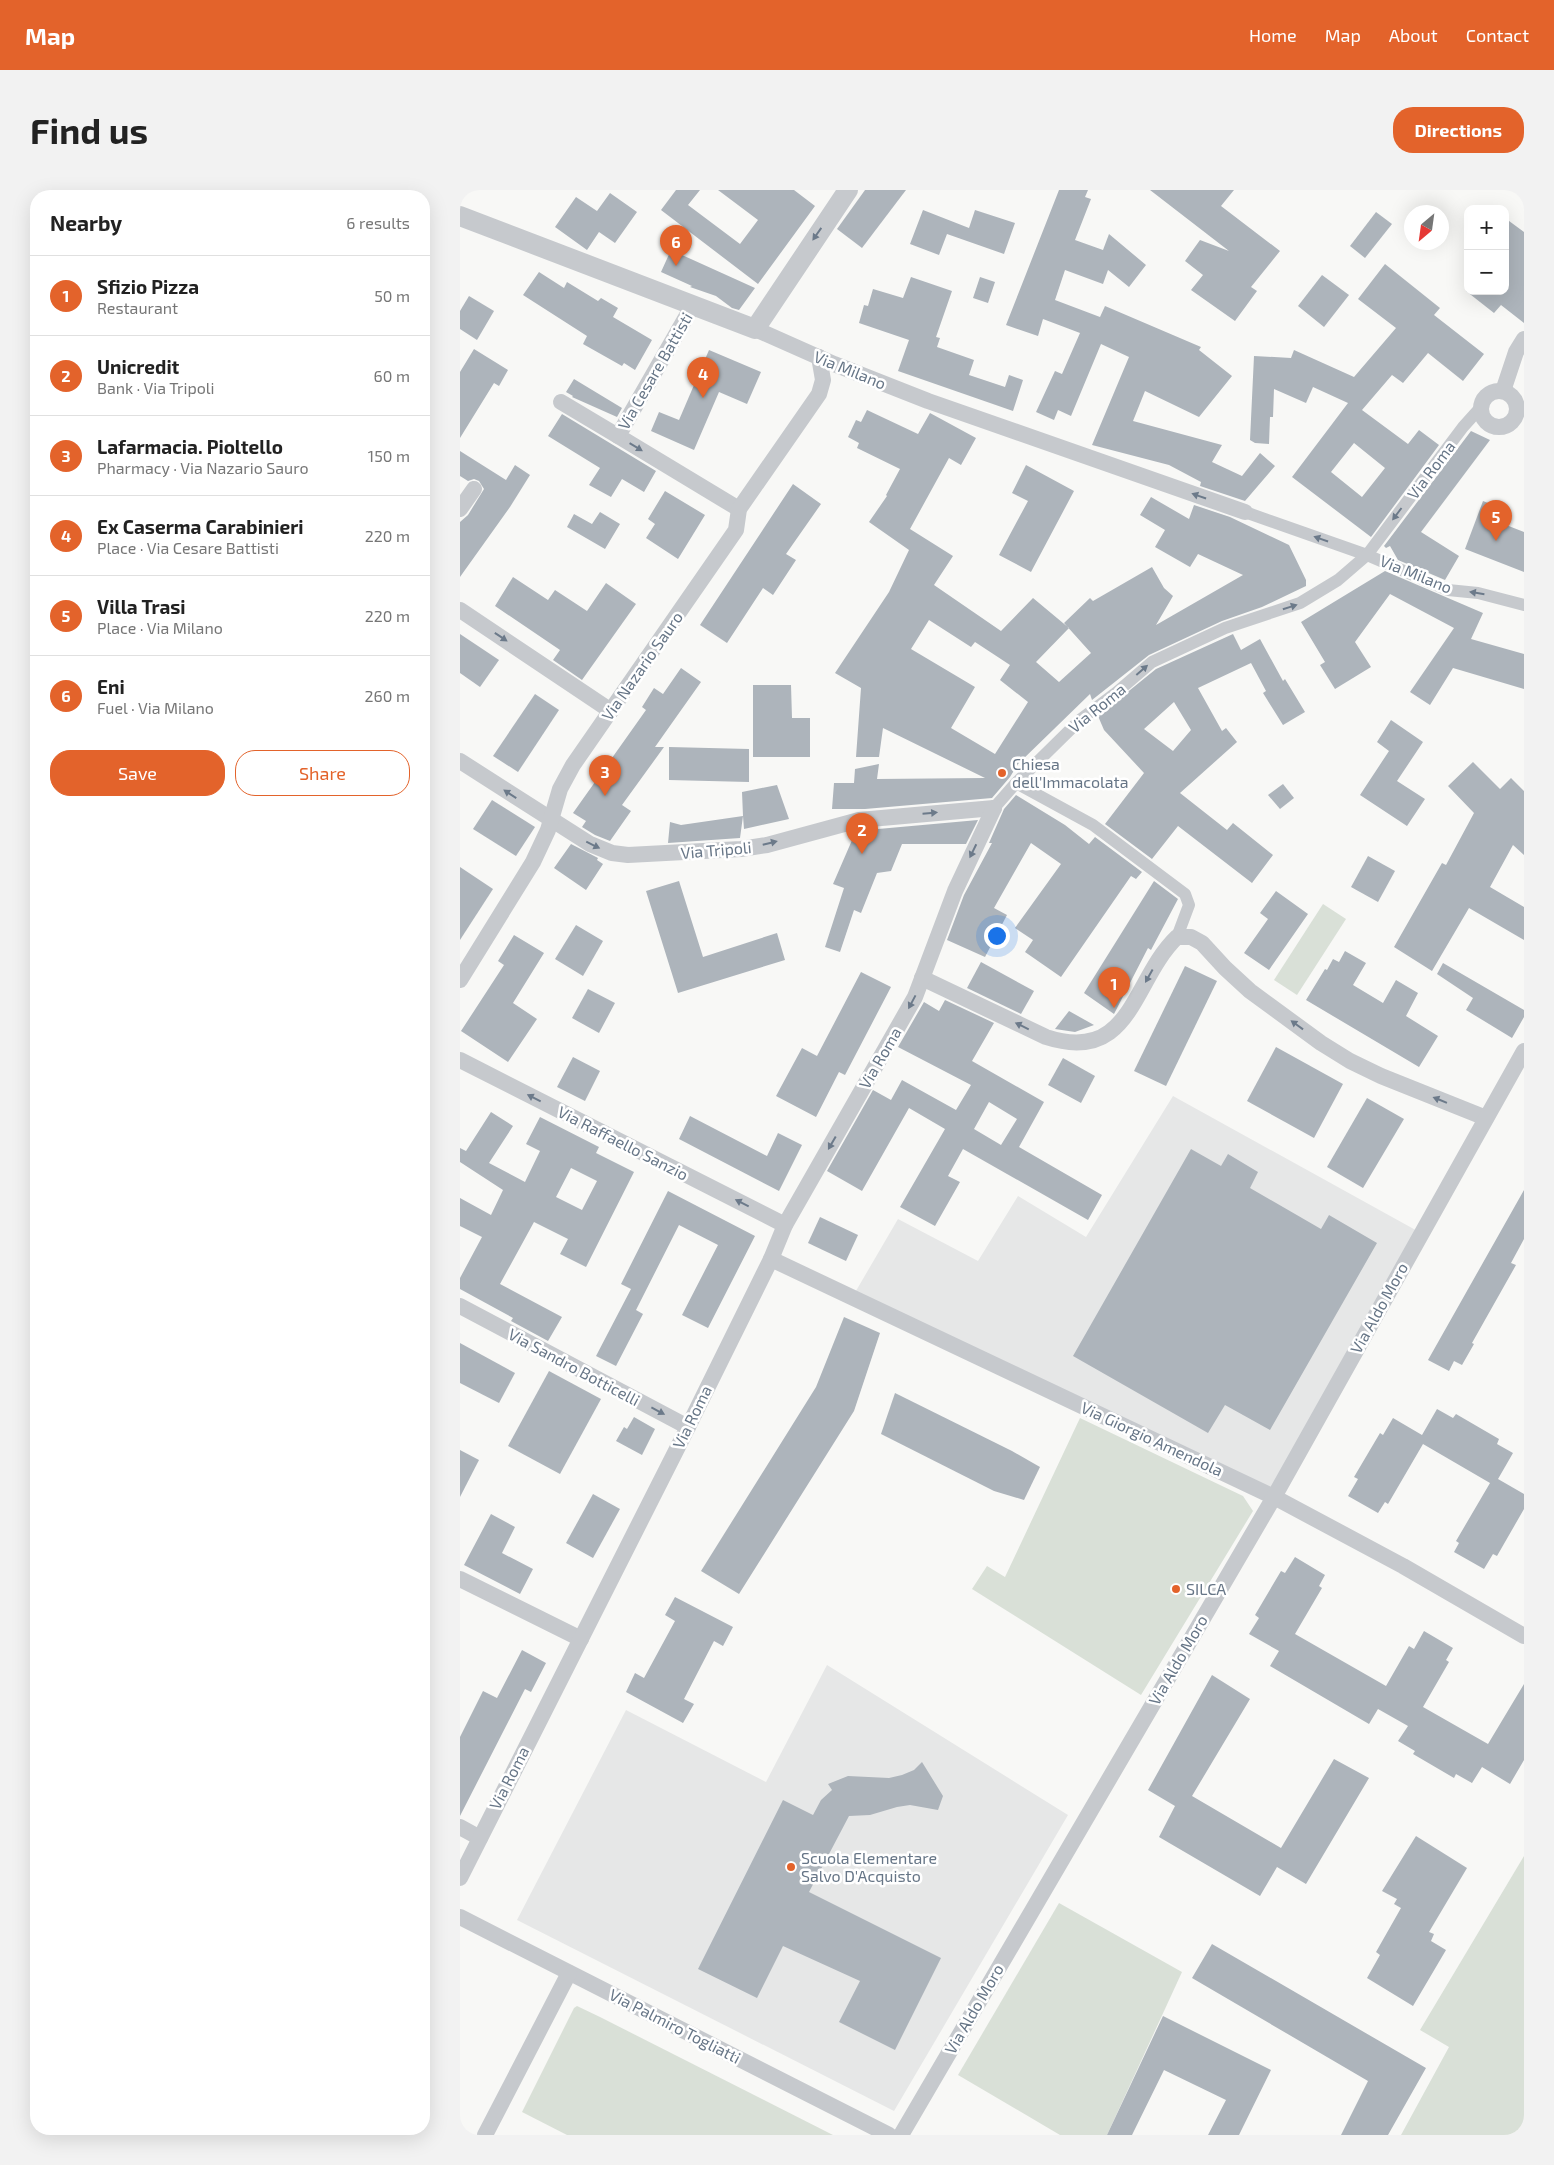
<!DOCTYPE html>
<meta charset="utf-8">
<style>
body{margin:0;font-family:"Exo 2",sans-serif;background:#f2f2f2;color:#222}
.controls{position:absolute;right:15px;top:15px;display:grid;overflow:hidden;border-radius:10px;box-shadow:0 5px 20px #0002}
.controls button{width:45px;height:45px;display:grid;place-items:center;padding:0;border:0;border-bottom:1px solid #e0e0e0;background:#fff;color:#222;font:25px sans-serif}
.compass{position:absolute;left:944px;top:15px;width:45px;height:45px;border-radius:50%;background:#fff;box-shadow:0 5px 20px #0002;rotate:209deg}
.you{position:absolute;left:536px;top:745px;width:18px;height:18px;margin:-12px;border:4px solid #fff;border-radius:50%;background:#1a73e8;box-shadow:0 0 0 8px #1a73e833}
.badge{display:grid;place-items:center;width:32px;height:32px;border-radius:50%;background:#e3632b;color:#fff;font-size:16px;font-weight:700}
.pin{position:absolute;translate:-50% -41px;filter:drop-shadow(0 1px 2px #0008)}
.pin::after{content:'';position:absolute;top:26px;width:18px;height:15px;background:inherit;clip-path:polygon(0 0,100% 0,50% 100%)}
.list{margin:0;padding:0;list-style:none}
h2{display:flex;justify-content:space-between;align-items:center;height:65px;margin:0;padding:0 20px;font-size:21px}
h2 small{font-size:16px;font-weight:400;color:#767676}
.list li{display:grid;grid-template-columns:32px 1fr auto;gap:15px;align-items:center;box-sizing:border-box;height:80px;padding:0 20px;border-top:1px solid #e0e0e0}
.list b{display:block;font-size:19px;white-space:nowrap}
.list p{margin:0;font-size:16px;white-space:nowrap;color:#767676}
.list em{font-size:16px;font-style:normal;color:#767676}
.actions{display:flex;gap:10px;padding:15px 20px}
.actions a{flex:1;padding:11px 0;border:1px solid #e3632b;border-radius:20px;text-align:center;font-size:18px;color:#e3632b}
.actions .main{background:#e3632b;color:#fff}
.map{position:relative;flex:none;width:1064px;height:1945px;overflow:hidden;border-radius:20px}
header{display:flex;align-items:center;gap:30px;box-sizing:border-box;height:70px;padding:0 25px;background:#e3632b;color:#fff}
header strong{font-size:24px}
nav{display:flex;gap:28px;margin-inline-start:auto;font-size:18px}
.intro{display:flex;align-items:center;justify-content:space-between;box-sizing:border-box;height:120px;padding:0 30px}
h1{margin:0;font-size:35px}
.button{padding:12px 22px;border-radius:20px;background:#e3632b;color:#fff;font-size:18px;font-weight:700}
main{display:flex;gap:30px;padding:0 30px}
aside{flex:1;background:#fff;border-radius:20px;box-shadow:0 5px 20px #0002}
.map>svg:first-child{display:block}
.built{fill:#e6e7e7}
.green{fill:#d9e0d7}
.building{fill:#adb4bb;fill-rule:evenodd}
.lines{fill:none;stroke-linecap:round;stroke-linejoin:round}
.pedestrian{stroke:#c6c9cd;stroke-width:12}
.minor{stroke:#c6c9cd;stroke-width:16}
.tertiary{stroke:#c6c9cd;stroke-width:20}
.oneway{fill:#6c7a8a}
.poi-dot{fill:#e3632b;stroke:#fff;stroke-width:2}
.labels{text-anchor:middle;stroke-width:5;stroke-linejoin:round;paint-order:stroke}
.street-label{font-size:16px;fill:#677687;stroke:#fff}
.poi-label{font-size:16px;fill:#677687;stroke:#fff;text-anchor:start}
</style>
<header>
<strong>Map</strong>
<nav><a>Home</a><a>Map</a><a>About</a><a>Contact</a></nav>
</header>
<div class="intro"><h1>Find us</h1><a class="button">Directions</a></div>
<main>
<aside>
<h2>Nearby<small>6 results</small></h2>
<ul class="list">
<li><span class="badge">1</span><div><b>Sfizio Pizza</b><p>Restaurant</p></div><em>50 m</em></li>
<li><span class="badge">2</span><div><b>Unicredit</b><p>Bank · Via Tripoli</p></div><em>60 m</em></li>
<li><span class="badge">3</span><div><b>Lafarmacia. Pioltello</b><p>Pharmacy · Via Nazario Sauro</p></div><em>150 m</em></li>
<li><span class="badge">4</span><div><b>Ex Caserma Carabinieri</b><p>Place · Via Cesare Battisti</p></div><em>220 m</em></li>
<li><span class="badge">5</span><div><b>Villa Trasi</b><p>Place · Via Milano</p></div><em>220 m</em></li>
<li><span class="badge">6</span><div><b>Eni</b><p>Fuel · Via Milano</p></div><em>260 m</em></li>
</ul>
<div class="actions"><a class="main">Save</a><a>Share</a></div>
</aside>
<div class="map">
<svg width="1064" height="1945" viewBox="0 0 1064 1945">
<rect width="100%" height="100%" fill="#f8f8f6"/>
<g class="built">
<polygon points="713,906 961,1043 814,1307 393,1106 438,1029 518,1071 558,1006 626,1047"/>
<polygon points="367,1475 608,1625 434,1921 57,1730 166,1520 306,1592"/>
</g>
<g class="green">
<polygon points="863,714 886,729 837,805 814,790"/>
<polygon points="620,1228 783,1306 793,1321 681,1505 512,1399 527,1376 545,1387"/>
<polygon points="1064,1666 1064,1945 941,1945 989,1857 960,1840"/>
<polygon points="599,1713 722,1782 647,1945 600,1945 498,1885"/>
<polygon points="117,1816 140,1827 373,1945 107,1945 62,1922 114,1818"/>
</g>
<g class="building">
<polygon points="216,0 240,0 228,15 280,54 298,30 258,0 334,0 355,16 298,94 201,20"/>
<polygon points="405,0 446,0 402,58 377,39"/>
<polygon points="599,0 628,0 625,7 631,9 615,50 643,60 649,44 686,75 669,97 648,80 643,94 605,80 595,110 640,127 645,116 741,157 739,160 772,186 739,227 685,201 673,231 762,255 752,272 782,286 800,263 815,276 785,311 740,296 741,292 709,275 632,255 669,167 641,154 611,226 598,220 594,230 576,222 595,181 602,184 620,143 583,129 578,146 546,135"/>
<polygon points="690,0 774,0 761,16 820,61 791,97 797,101 775,131 731,100 743,85 725,71 740,50 769,61"/>
<polygon points="150,3 177,22 155,53 139,42 127,60 95,37 116,7 137,21"/>
<polygon points="463,20 509,38 515,20 555,33 544,64 487,44 479,65 450,54"/>
<polygon points="916,22 932,34 905,68 890,56"/>
<polygon points="1045,28 1064,42 1064,133 1041,115 1034,123 1006,101 1045,101"/>
<polygon points="211,60 295,98 279,120 272,118 256,106 230,97 232,96 201,82"/>
<path d="M 925,74 L 980,118 L 974,125 L 1024,164 L 1003,191 L 968,163 L 943,193 L 932,185 L 902,220 L 948,254 L 959,240 L 979,255 L 911,347 L 832,287 L 888,213 L 853,197 L 846,213 L 814,199 L 813,227 L 810,227 L 809,254 L 795,253 L 790,250 L 794,166 L 831,168 L 834,160 L 894,187 L 936,138 L 898,109 ZM 894,253 L 925,278 L 902,307 L 871,282 Z"/>
<polygon points="79,82 104,98 107,92 138,111 141,108 158,118 153,127 192,150 175,180 164,173 162,176 123,154 127,146 63,105"/>
<polygon points="862,85 889,105 864,137 838,116"/>
<polygon points="451,87 492,101 476,147 480,148 477,157 514,170 509,185 545,197 549,185 563,190 553,221 438,181 449,150 399,133 404,115 408,116 413,99 443,108"/>
<polygon points="520,87 535,92 528,113 513,108"/>
<polygon points="9,106 34,121 17,150 0,139 0,121"/>
<polygon points="14,159 48,180 39,196 34,193 0,248 0,182"/>
<polygon points="249,160 301,182 287,214 259,202 234,260 191,241 199,222 219,230"/>
<polygon points="114,189 162,218 157,227 112,207 113,206 106,202"/>
<path d="M 407,220 L 458,244 L 470,223 L 516,248 L 501,275 L 489,268 L 450,339 L 493,366 L 474,395 L 541,441 L 573,408 L 609,438 L 576,472 L 599,492 L 631,463 L 604,433 L 630,408 L 633,411 L 692,377 L 704,398 L 713,406 L 696,435 L 783,385 L 738,364 L 730,377 L 695,357 L 705,340 L 680,325 L 691,307 L 729,329 L 734,315 L 770,327 L 829,355 L 846,390 L 846,396 L 802,417 L 762,431 L 689,465 L 632,510 L 630,504 L 558,574 L 550,587 L 532,608 L 405,619 L 372,619 L 374,593 L 394,593 L 395,579 L 419,574 L 417,589 L 525,588 L 423,538 L 419,567 L 396,567 L 401,498 L 375,483 L 429,402 L 449,360 L 409,332 L 427,306 L 426,305 L 440,279 L 397,258 L 399,253 L 388,247 L 396,230 L 401,232 ZM 469,430 L 511,457 L 515,452 L 550,475 L 540,490 L 568,512 L 535,564 L 491,538 L 515,497 L 451,459 Z"/>
<polygon points="102,224 196,281 184,302 162,289 151,307 129,295 140,278 88,246"/>
<polygon points="1011,241 1030,250 961,342 999,366 985,390 938,370 930,356 926,358 924,356"/>
<polygon points="0,261 46,290 55,275 70,285 50,317 0,387 0,332 8,325 24,299 19,291 14,289 8,291 0,286"/>
<polygon points="566,275 614,301 571,382 539,365 568,311 552,303"/>
<polygon points="333,294 361,314 326,364 336,370 313,405 303,398 267,453 240,435"/>
<polygon points="205,301 245,325 218,369 186,348 195,334 188,329"/>
<polygon points="1023,311 1046,320 1041,333 1064,342 1064,382 1005,359"/>
<polygon points="140,322 160,334 145,359 107,337 114,324 132,334"/>
<polygon points="925,381 1023,423 1011,449 1064,464 1064,499 993,478 970,515 950,502 994,438 930,404 895,452 911,477 875,499 860,475 865,472 841,432"/>
<polygon points="53,387 88,410 95,400 127,421 146,393 176,414 122,490 93,470 100,460 35,416"/>
<polygon points="0,444 39,470 20,497 0,483"/>
<path d="M 773,444 L 781,460 L 800,449 L 823,491 L 825,489 L 845,522 L 823,535 L 803,503 L 806,501 L 791,473 L 738,498 L 762,541 L 766,538 L 777,552 L 720,603 L 767,640 L 773,633 L 813,665 L 792,693 L 718,636 L 692,669 L 645,634 L 684,583 L 644,540 L 638,526 L 696,479 ZM 714,512 L 731,540 L 713,561 L 684,539 Z"/>
<polygon points="221,478 241,492 195,557 204,557 162,615 171,621 150,651 135,645 122,637 126,631 113,623 186,520 182,517 194,498 203,504"/>
<polygon points="293,495 331,495 332,528 350,528 350,567 293,567"/>
<polygon points="75,504 99,520 58,582 33,566"/>
<polygon points="931,530 963,552 937,591 965,609 947,636 900,605 929,561 917,552"/>
<polygon points="209,557 289,559 289,592 209,590"/>
<polygon points="1013,572 1040,599 1051,588 1064,601 1064,665 1053,655 1030,697 1064,717 1064,750 1009,718 972,781 934,757 982,673 986,675 1014,623 988,596"/>
<polygon points="823,594 834,608 820,619 808,605"/>
<polygon points="317,595 329,629 284,639 283,626 280,648 208,653 210,632 221,635 283,626 282,602"/>
<polygon points="556,605 605,635 629,654 635,647 682,682 676,689 671,686 601,787 565,762 573,750 555,738 601,674 571,653 534,718 547,725 525,767 487,750 504,705 532,653 529,653 544,619"/>
<polygon points="32,610 75,637 56,666 13,639"/>
<polygon points="518,630 506,654 442,654 431,681 417,683 401,723 394,720 380,762 365,757 384,698 373,694 396,641"/>
<polygon points="111,654 138,668 137,670 143,674 126,700 94,678"/>
<polygon points="908,666 935,681 918,712 891,697"/>
<polygon points="0,677 33,699 0,750"/>
<polygon points="219,691 243,767 317,743 325,770 218,803 186,701"/>
<polygon points="694,691 718,709 691,760 688,758 654,824 624,803"/>
<polygon points="816,701 848,724 809,780 784,763 808,729 800,723"/>
<polygon points="116,735 143,751 123,786 95,769"/>
<polygon points="54,745 84,763 53,813 77,829 48,872 1,841 44,775 38,771"/>
<polygon points="885,761 906,773 893,795 923,813 936,790 958,803 946,826 978,846 959,877 846,810 865,779 867,780 873,769 879,772"/>
<polygon points="521,772 574,801 561,824 507,798"/>
<polygon points="983,773 1064,820 1064,827 1052,848 1006,820 1013,808 977,784"/>
<polygon points="725,776 757,791 706,896 674,881"/>
<polygon points="401,782 431,797 385,885 379,882 356,927 316,906 342,858 357,866"/>
<polygon points="128,799 155,813 139,843 112,828"/>
<path d="M 485,810 L 534,833 L 512,871 L 584,912 L 559,957 L 642,1005 L 628,1030 L 503,959 L 488,986 L 500,992 L 475,1036 L 440,1017 L 485,939 L 449,918 L 402,1001 L 367,981 L 413,900 L 431,910 L 442,890 L 496,920 L 511,895 L 438,857 L 464,812 L 479,821 ZM 529,912 L 557,929 L 541,955 L 514,939 Z"/>
<polygon points="609,821 634,835 615,842 595,839"/>
<polygon points="816,857 883,894 854,948 787,911"/>
<polygon points="113,867 140,881 125,911 97,897"/>
<polygon points="603,868 635,886 621,913 588,895"/>
<polygon points="907,908 944,929 903,998 867,977"/>
<path d="M 31,922 L 53,936 L 29,973 L 65,992 L 80,961 L 66,954 L 80,927 L 139,957 L 136,963 L 174,982 L 126,1077 L 100,1064 L 108,1049 L 74,1032 L 40,1094 L 102,1127 L 88,1151 L 51,1131 L 53,1128 L 0,1099 L 0,1088 L 22,1047 L 0,1036 L 0,1008 L 31,1025 L 43,1000 L 0,972 L 0,958 L 6,961 ZM 111,978 L 137,991 L 122,1020 L 96,1007 Z"/>
<polygon points="230,926 307,966 318,943 342,955 319,1001 219,949"/>
<polygon points="731,959 761,976 768,964 798,982 790,998 861,1039 869,1025 917,1053 810,1240 765,1215 748,1243 613,1166"/>
<polygon points="1064,1000 1064,1049 1051,1073 1056,1075 1012,1153 1014,1154 1002,1175 994,1171 989,1181 968,1170"/>
<polygon points="208,1001 295,1046 248,1138 222,1125 258,1055 219,1035 176,1120 183,1124 156,1176 136,1166 171,1099 161,1094"/>
<polygon points="360,1027 398,1045 386,1071 348,1053"/>
<polygon points="384,1127 420,1143 394,1221 279,1404 241,1381 356,1197"/>
<polygon points="0,1153 55,1183 39,1213 0,1193"/>
<polygon points="89,1181 141,1209 100,1284 48,1256"/>
<polygon points="435,1203 552,1261 580,1277 564,1310 534,1301 421,1244"/>
<polygon points="977,1219 993,1228 996,1224 1039,1249 1037,1254 1053,1263 1038,1289 1064,1304 1064,1319 1037,1366 1033,1364 1024,1379 994,1362 999,1353 996,1351 1030,1293 963,1254 928,1314 925,1312 918,1323 888,1306 898,1289 894,1287 920,1243 923,1245 933,1228 962,1245"/>
<polygon points="174,1227 195,1239 182,1265 156,1251 164,1237 167,1239"/>
<polygon points="0,1260 19,1270 0,1307"/>
<polygon points="133,1304 160,1319 133,1368 106,1353"/>
<polygon points="31,1324 55,1337 42,1363 73,1379 60,1404 4,1375"/>
<polygon points="835,1367 865,1385 859,1396 862,1398 835,1444 926,1496 949,1456 954,1459 964,1441 993,1458 986,1470 989,1472 963,1517 1028,1554 1064,1494 1064,1570 1050,1594 1022,1577 1012,1593 996,1584 994,1588 953,1564 955,1561 938,1551 948,1536 918,1519 909,1534 810,1476 819,1461 789,1444 799,1428 795,1425 821,1381 825,1383"/>
<polygon points="215,1407 273,1437 263,1456 254,1451 224,1509 234,1514 223,1533 166,1502 175,1483 184,1488 215,1431 205,1425"/>
<polygon points="62,1460 86,1473 71,1502 65,1499 0,1626 0,1547 23,1501 37,1508"/>
<polygon points="752,1485 790,1509 732,1606 821,1658 874,1569 909,1588 846,1694 817,1677 800,1706 699,1647 715,1616 688,1600"/>
<polygon points="462,1572 483,1606 478,1620 450,1615 437,1617 410,1625 389,1626 349,1702 481,1768 435,1860 379,1832 400,1791 323,1756 297,1808 238,1779 323,1610 353,1625 361,1610 372,1600 368,1594 388,1586 429,1588 442,1585 454,1580"/>
<polygon points="956,1646 1007,1678 969,1742 974,1744 971,1751 986,1760 953,1816 907,1788 920,1765 916,1762 941,1718 934,1714 937,1709 922,1701"/>
<polygon points="752,1754 966,1878 928,1945 881,1945 908,1891 732,1788"/>
<polygon points="703,1826 811,1880 779,1945 748,1945 766,1910 704,1880 672,1945 647,1945"/>
</g>
<g class="lines">
<g class="pedestrian">
<polyline points="785,322 907,365 988,400 1018,403 1064,415"/>
<polyline points="556,593 633,635 725,704 729,715 717,747"/>
<polyline points="534,618 556,593 621,529 657,502 692,472 765,438 840,413 878,390 907,365 1003,237 1021,217"/>
</g>
<g class="minor">
<polyline points="233,115 158,246 279,319"/>
<polyline points="295,139 374,174 468,211 785,322"/>
<circle cx="1039" cy="219" r="18"/>
<polyline points="1043,201 1056,162 1064,149"/>
<polyline points="101,212 158,246"/>
<polyline points="0,319 14,299"/>
<polyline points="0,420 151,521"/>
<polyline points="0,571 130,654 152,663 168,665 281,659 307,655 399,630 534,618"/>
<path d="M 462,788 L 586,847 C 672,875 672,790 717,747 L 731,747 L 742,753 L 765,778 L 790,801 L 861,853 L 890,871 L 921,886 L 1026,928"/>
<polyline points="0,790 73,672 88,640 100,599 113,575 276,340 279,319 359,204 363,190 359,167"/>
<polyline points="0,870 325,1035"/>
<polyline points="311,1069 814,1307 943,1376 1064,1446"/>
<polyline points="0,1116 228,1237"/>
<polyline points="0,1389 121,1449"/>
<polyline points="0,1637 20,1648"/>
<polyline points="0,1688 228,1237 311,1069 325,1035 455,807 495,701 534,618"/>
<polyline points="0,1727 429,1945"/>
<polyline points="25,1945 109,1783"/>
<polyline points="441,1945 814,1307 1064,861"/>
</g>
<polyline class="tertiary" points="0,26 295,139 388,0"/>
</g>
<defs><path id="oneway-solid" d="M-6-.8H1V-3.2L6.5 0L1 3.2V.8H-6Z" transform="scale(1.25)"/></defs>
<g class="oneway">
<use href="#oneway-solid" transform="translate(357 44) rotate(125)"/>
<use href="#oneway-solid" transform="translate(176 257) rotate(31)"/>
<use href="#oneway-solid" transform="translate(739 306) rotate(-161)"/>
<use href="#oneway-solid" transform="translate(937 324) rotate(127)"/>
<use href="#oneway-solid" transform="translate(861 349) rotate(-161)"/>
<use href="#oneway-solid" transform="translate(1017 403) rotate(-171)"/>
<use href="#oneway-solid" transform="translate(830 417) rotate(-18)"/>
<use href="#oneway-solid" transform="translate(41 447) rotate(34)"/>
<use href="#oneway-solid" transform="translate(682 480) rotate(-41)"/>
<use href="#oneway-solid" transform="translate(50 604) rotate(-147)"/>
<use href="#oneway-solid" transform="translate(470 623) rotate(-5)"/>
<use href="#oneway-solid" transform="translate(310 653) rotate(-14)"/>
<use href="#oneway-solid" transform="translate(133 655) rotate(26)"/>
<use href="#oneway-solid" transform="translate(513 661) rotate(116)"/>
<use href="#oneway-solid" transform="translate(689 786) rotate(119)"/>
<use href="#oneway-solid" transform="translate(452 812) rotate(118)"/>
<use href="#oneway-solid" transform="translate(837 835) rotate(-144)"/>
<use href="#oneway-solid" transform="translate(562 836) rotate(-154)"/>
<use href="#oneway-solid" transform="translate(74 908) rotate(-153)"/>
<use href="#oneway-solid" transform="translate(980 910) rotate(-158)"/>
<use href="#oneway-solid" transform="translate(372 953) rotate(120)"/>
<use href="#oneway-solid" transform="translate(282 1013) rotate(-153)"/>
<use href="#oneway-solid" transform="translate(198 1221) rotate(28)"/>
</g>
<g class="poi-dot">
<circle cx="542" cy="583" r="5"/>
<circle cx="716" cy="1399" r="5"/>
<circle cx="331" cy="1677" r="5"/>
</g>
<g class="labels">
<g class="street-label">
<text transform="translate(390 180) rotate(22)" y="6">Via Milano</text>
<text transform="translate(195 181) rotate(-60)" y="6">Via Cesare Battisti</text>
<text transform="translate(971 280) rotate(-53)" y="6">Via Roma</text>
<text transform="translate(956 384) rotate(22)" y="6">Via Milano</text>
<text transform="translate(182 476) rotate(-55)" y="6">Via Nazario Sauro</text>
<text transform="translate(637 518) rotate(-39)" y="6">Via Roma</text>
<text transform="translate(256 660) rotate(-5)" y="6">Via Tripoli</text>
<text transform="translate(420 868) rotate(-60)" y="6">Via Roma</text>
<text transform="translate(163 953) rotate(27)" y="6">Via Raffaello Sanzio</text>
<text transform="translate(919 1118) rotate(-61)" y="6">Via Aldo Moro</text>
<text transform="translate(114 1177) rotate(28)" y="6">Via Sandro Botticelli</text>
<text transform="translate(232 1227) rotate(-64)" y="6">Via Roma</text>
<text transform="translate(692 1249) rotate(25)" y="6">Via Giorgio Amendola</text>
<text transform="translate(718 1470) rotate(-60)" y="6">Via Aldo Moro</text>
<text transform="translate(49 1588) rotate(-63)" y="6">Via Roma</text>
<text transform="translate(514 1819) rotate(-60)" y="6">Via Aldo Moro</text>
<text transform="translate(215 1836) rotate(27)" y="6">Via Palmiro Togliatti</text>
</g>
<g class="poi-label">
<text x="552" y="580">Chiesa<tspan x="552" dy="18">dell'Immacolata</tspan></text>
<text x="726" y="1405">SILCA</text>
<text x="341" y="1674">Scuola Elementare<tspan x="341" dy="18">Salvo D'Acquisto</tspan></text>
</g>
</g>
</svg>
<div class="controls">
<button>+</button>
<button>−</button>
</div>
<svg class="compass" viewBox="-18 -18 36 36"><path d="M0-13l5 13h-10z" fill="#e53935"/><path d="M0 13l5-13h-10z" fill="#767676"/></svg>
<div class="you"></div>
<div class="pin badge" style="left:654px;top:818px">1</div>
<div class="pin badge" style="left:402px;top:664px">2</div>
<div class="pin badge" style="left:145px;top:606px">3</div>
<div class="pin badge" style="left:243px;top:208px">4</div>
<div class="pin badge" style="left:1036px;top:351px">5</div>
<div class="pin badge" style="left:216px;top:76px">6</div>
</div>
</main>
